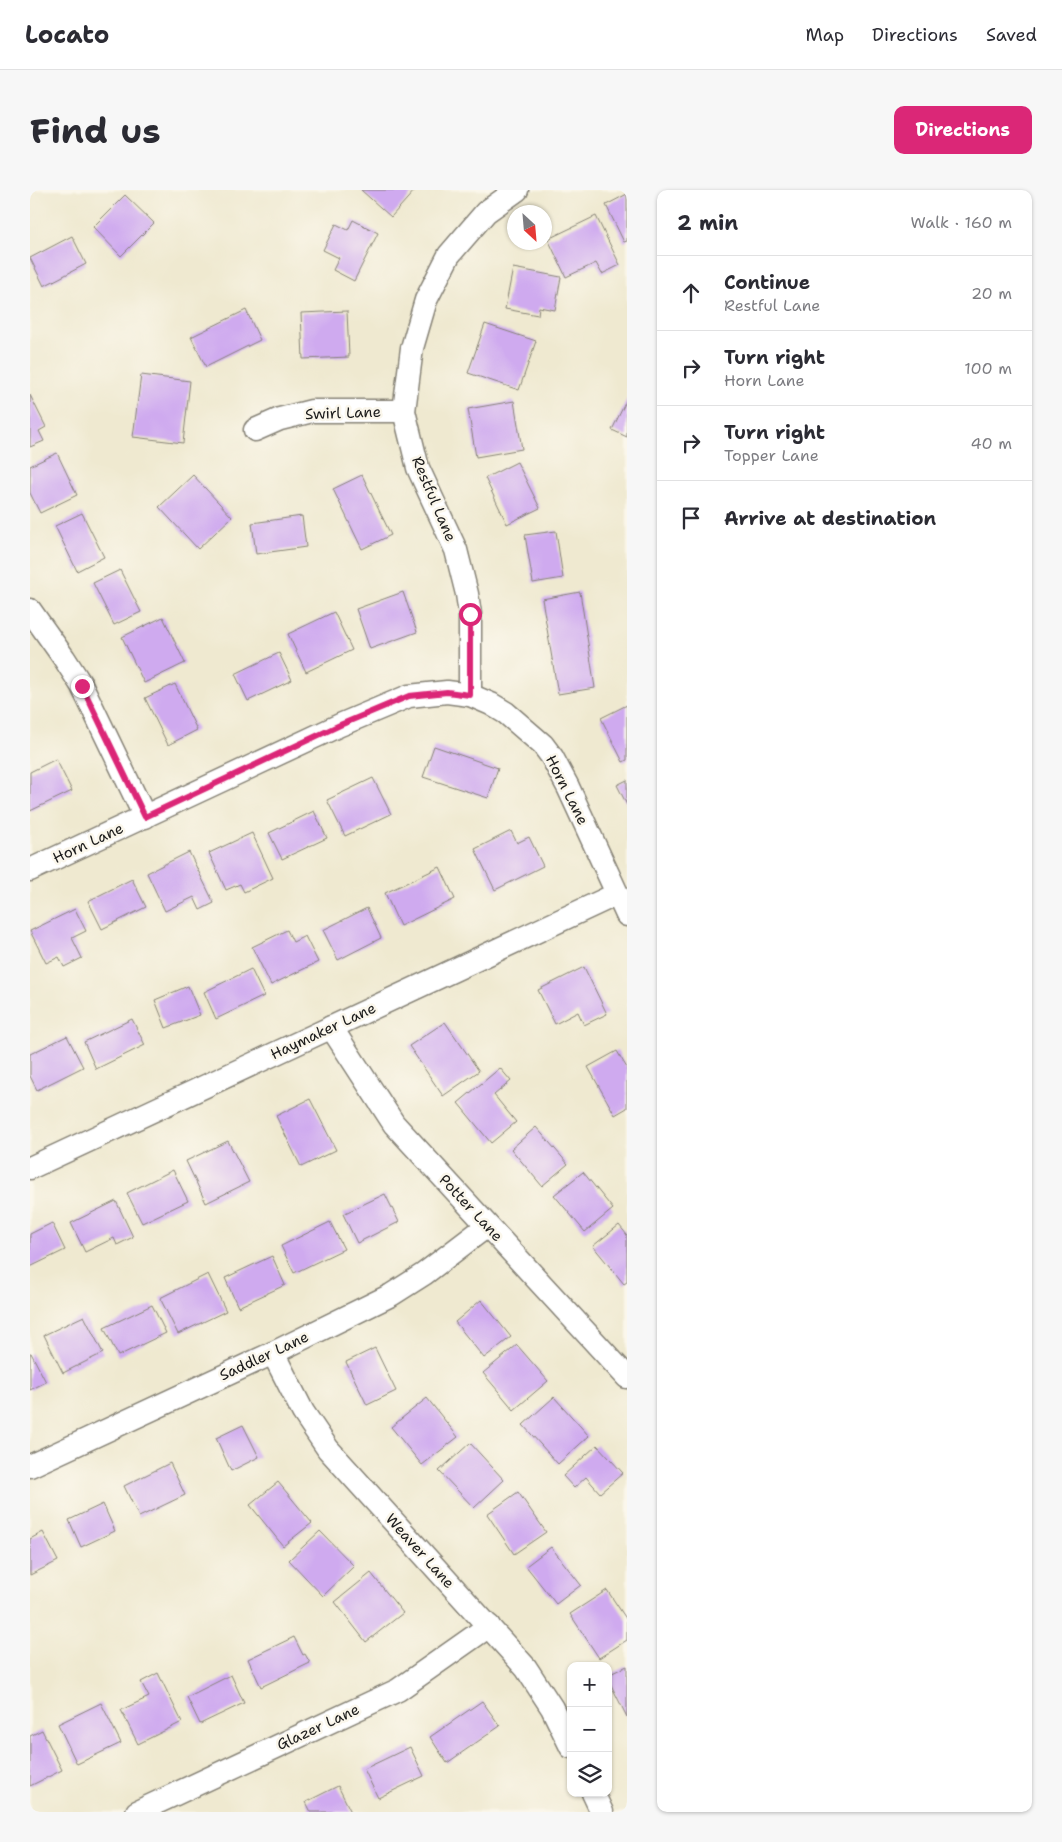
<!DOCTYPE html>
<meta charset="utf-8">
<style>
body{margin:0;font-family:"Shantell Sans",sans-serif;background:#f7f7f7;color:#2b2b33}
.controls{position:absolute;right:15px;bottom:15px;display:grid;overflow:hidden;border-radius:10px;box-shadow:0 1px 4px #0004}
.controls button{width:45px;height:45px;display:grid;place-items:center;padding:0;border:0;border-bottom:1px solid #e1e1e2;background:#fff;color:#2b2b33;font:25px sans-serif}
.compass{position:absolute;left:477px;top:15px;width:45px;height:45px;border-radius:50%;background:#fff;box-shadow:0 1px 4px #0004;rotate:154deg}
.stop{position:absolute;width:15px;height:15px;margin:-11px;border:4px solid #db2777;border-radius:50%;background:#fff}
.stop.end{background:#db2777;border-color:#fff;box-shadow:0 1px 5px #0008}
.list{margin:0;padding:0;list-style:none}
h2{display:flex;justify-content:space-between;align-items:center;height:65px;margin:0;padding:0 20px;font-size:21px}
h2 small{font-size:16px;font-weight:400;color:#7c7c81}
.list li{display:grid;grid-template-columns:32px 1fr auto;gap:15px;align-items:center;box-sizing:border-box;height:75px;padding:0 20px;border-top:1px solid #e1e1e2}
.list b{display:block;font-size:19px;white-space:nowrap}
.list p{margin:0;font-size:16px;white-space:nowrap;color:#7c7c81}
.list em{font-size:16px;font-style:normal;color:#7c7c81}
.icon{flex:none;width:28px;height:28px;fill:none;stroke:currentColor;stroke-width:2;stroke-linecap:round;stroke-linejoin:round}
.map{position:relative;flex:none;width:597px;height:1622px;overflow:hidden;border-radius:10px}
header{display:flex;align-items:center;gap:30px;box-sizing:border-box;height:70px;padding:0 25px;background:#fff;border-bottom:1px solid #e1e1e2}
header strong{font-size:24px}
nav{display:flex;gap:28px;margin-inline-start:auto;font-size:18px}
.intro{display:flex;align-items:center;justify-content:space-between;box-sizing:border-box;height:120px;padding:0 30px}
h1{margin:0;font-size:35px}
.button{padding:12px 22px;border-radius:10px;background:#db2777;color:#fff;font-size:18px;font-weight:700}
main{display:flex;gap:30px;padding:0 30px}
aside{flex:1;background:#fff;border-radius:10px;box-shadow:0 1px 4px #0004}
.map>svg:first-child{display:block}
.building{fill:#cfaaef}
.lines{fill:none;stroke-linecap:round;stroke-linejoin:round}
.minor-casing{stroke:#868276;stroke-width:25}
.minor{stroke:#fff;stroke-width:22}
.route{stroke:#db2777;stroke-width:6}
.labels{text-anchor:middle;stroke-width:5;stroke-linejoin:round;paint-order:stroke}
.street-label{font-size:15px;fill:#1c1c1c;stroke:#fbf7ec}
</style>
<header>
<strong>Locato</strong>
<nav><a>Map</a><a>Directions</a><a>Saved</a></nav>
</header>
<div class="intro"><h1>Find us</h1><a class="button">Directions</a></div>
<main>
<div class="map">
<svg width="597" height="1622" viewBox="0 0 597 1622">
<rect width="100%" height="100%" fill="#fbf7ec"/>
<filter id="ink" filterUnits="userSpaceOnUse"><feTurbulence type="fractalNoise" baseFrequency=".02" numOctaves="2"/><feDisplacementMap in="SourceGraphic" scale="10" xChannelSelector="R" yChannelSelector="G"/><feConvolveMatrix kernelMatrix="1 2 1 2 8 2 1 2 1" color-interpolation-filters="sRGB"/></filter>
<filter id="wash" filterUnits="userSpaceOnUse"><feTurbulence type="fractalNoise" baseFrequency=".0096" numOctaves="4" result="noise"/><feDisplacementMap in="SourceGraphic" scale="20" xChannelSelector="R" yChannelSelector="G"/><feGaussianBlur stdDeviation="1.12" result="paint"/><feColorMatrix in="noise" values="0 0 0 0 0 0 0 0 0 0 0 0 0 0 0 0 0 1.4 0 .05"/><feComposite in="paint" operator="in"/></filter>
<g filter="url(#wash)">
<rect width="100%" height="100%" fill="#efe9d0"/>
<g id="blocks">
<g class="building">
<polygon points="331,0 385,0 361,27"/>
<polygon points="597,4 597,51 594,52 576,15"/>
<polygon points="95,5 124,33 91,66 63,37"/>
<polygon points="566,26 590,75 572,84 566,73 536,87 518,49"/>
<polygon points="323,30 348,43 324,91 303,80 309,68 293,60 306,34 318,40"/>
<polygon points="42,46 56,74 14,96 0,68"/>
<polygon points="483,78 531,87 525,120 509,117 508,125 475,119"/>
<polygon points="216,120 230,150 176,177 161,147"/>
<polygon points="317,121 319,167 273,169 271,123"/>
<polygon points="455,134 506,151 489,200 438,183"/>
<polygon points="111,185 160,191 153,253 103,247"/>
<polygon points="0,205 16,237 9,241 14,251 0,257"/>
<polygon points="597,209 597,247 582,240"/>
<polygon points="484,211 492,259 446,267 438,219"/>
<polygon points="27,263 47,305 10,323 0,303 0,276"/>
<polygon points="487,272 510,318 477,334 455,288"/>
<polygon points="163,285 202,327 168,359 129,317"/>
<polygon points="332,285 361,345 332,359 303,299"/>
<polygon points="52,323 74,367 47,381 25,336"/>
<polygon points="272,326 276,357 226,364 222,333"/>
<polygon points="526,341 533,388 503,393 495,345"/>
<polygon points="90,380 111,422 84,435 63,393"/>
<polygon points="373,402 387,442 340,459 326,419"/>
<polygon points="550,402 565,498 528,504 512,409"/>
<polygon points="304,422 322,460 276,482 258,444"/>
<polygon points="133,427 155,473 114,493 92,447"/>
<polygon points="249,463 262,490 218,511 205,484"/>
<polygon points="145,494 167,540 138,555 115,508"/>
<polygon points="597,515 597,570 593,572 571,528"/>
<polygon points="404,556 468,578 458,608 393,587"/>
<polygon points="26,569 42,601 0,621 0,582"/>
<polygon points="343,588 361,624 315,646 297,610"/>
<polygon points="597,590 597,615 587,595"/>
<polygon points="284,621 297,648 252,669 239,643"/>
<polygon points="481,641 487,653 499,647 513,676 465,700 445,659"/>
<polygon points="222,643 243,688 214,702 210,694 196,700 179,663"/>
<polygon points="159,662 184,713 170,720 164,707 135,721 117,683"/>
<polygon points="410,677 425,709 370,736 355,703"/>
<polygon points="102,689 116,717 72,739 58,711"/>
<polygon points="337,718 351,748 308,770 293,740"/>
<polygon points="45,719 56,741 42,748 52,768 34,777 29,767 16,773 0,741"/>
<polygon points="257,740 263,752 275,746 288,772 241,795 222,757"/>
<polygon points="554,777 577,824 554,835 548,822 525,834 508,800"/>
<polygon points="221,779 234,806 186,829 174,802"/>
<polygon points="158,796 170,825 136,838 125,810"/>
<polygon points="102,829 115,855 66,879 54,852"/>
<polygon points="415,832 449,881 413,906 379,856"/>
<polygon points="37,846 53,877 7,900 0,886 0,864"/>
<polygon points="587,861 597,878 597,918 585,925 558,877"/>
<polygon points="470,878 481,891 464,905 486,932 461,953 428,913"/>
<polygon points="280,909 306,960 271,977 246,926"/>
<polygon points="506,937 538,974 512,996 481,959"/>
<polygon points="198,951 219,992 176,1013 156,971"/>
<polygon points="143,980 158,1011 112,1033 97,1003"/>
<polygon points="553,982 583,1019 555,1042 524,1005"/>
<polygon points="355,1004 369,1032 327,1053 313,1024"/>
<polygon points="86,1011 103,1047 87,1055 84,1048 55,1062 41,1033"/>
<polygon points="300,1032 314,1059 264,1083 251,1056"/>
<polygon points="22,1033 35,1060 0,1077 0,1044"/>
<polygon points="589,1035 597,1045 597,1092 594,1094 563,1056"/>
<polygon points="242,1066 255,1095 208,1117 195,1088"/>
<polygon points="178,1084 196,1121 148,1144 130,1108"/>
<polygon points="451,1110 481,1147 454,1168 425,1132"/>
<polygon points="122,1115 136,1143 88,1166 74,1138"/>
<polygon points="54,1126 73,1163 33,1183 14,1145"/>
<polygon points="487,1155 518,1191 484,1220 453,1183"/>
<polygon points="345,1158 366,1201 337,1215 316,1172"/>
<polygon points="0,1163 1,1163 16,1192 0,1200"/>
<polygon points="524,1207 559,1246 528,1274 493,1235"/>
<polygon points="397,1208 428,1247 392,1275 361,1237"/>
<polygon points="213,1235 229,1267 201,1281 186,1248"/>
<polygon points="440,1253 474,1290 444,1318 409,1281"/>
<polygon points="567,1255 593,1283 570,1303 556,1287 544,1298 533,1286"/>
<polygon points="140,1273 155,1305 109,1327 94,1296"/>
<polygon points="248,1292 282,1333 253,1356 220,1315"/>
<polygon points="488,1302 516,1342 484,1364 457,1324"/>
<polygon points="73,1314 85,1341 51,1357 39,1330"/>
<polygon points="290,1341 324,1376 293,1406 259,1370"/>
<polygon points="13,1342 28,1371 0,1385 0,1349"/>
<polygon points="521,1357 551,1395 526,1414 496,1376"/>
<polygon points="341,1383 373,1423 336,1452 305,1412"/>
<polygon points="577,1400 597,1430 597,1450 569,1468 540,1424"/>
<polygon points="264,1447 273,1465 275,1464 280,1473 231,1497 218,1469"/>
<polygon points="597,1476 597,1527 578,1489 578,1485"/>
<polygon points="128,1483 152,1532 108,1554 91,1520 119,1507 111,1492"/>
<polygon points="201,1485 214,1513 170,1534 157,1507"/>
<polygon points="452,1511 470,1536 417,1573 400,1547"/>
<polygon points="71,1513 91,1553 47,1574 28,1534"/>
<polygon points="12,1540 32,1580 0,1596 0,1546"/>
<polygon points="380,1557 394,1586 348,1608 334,1579"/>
<polygon points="308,1596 321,1622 281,1622 276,1612"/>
</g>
</g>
</g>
<g filter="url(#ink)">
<use href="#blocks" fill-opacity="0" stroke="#868276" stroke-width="1"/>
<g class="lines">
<defs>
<g id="minor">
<polyline points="225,240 250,229 282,221 374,221"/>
<polyline points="0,420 34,468 52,496 115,627"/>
<polyline points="440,505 440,424 437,404 426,360 388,278 374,221 382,158 396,110 419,65 456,22 487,0"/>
<polyline points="0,680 310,535 379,506 417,502 440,505 461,514 476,523 513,555 522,567 538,597 597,725"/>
<polyline points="301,837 364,934 597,1187"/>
<polyline points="0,978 587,704"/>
<polyline points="243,1163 273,1222 298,1259 496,1478 522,1518 541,1557"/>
<polyline points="0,1276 243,1163 361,1105 394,1084 457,1036"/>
<polyline points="563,1603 572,1622"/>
<polyline points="107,1622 368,1500 459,1436"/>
</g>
</defs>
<use href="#minor" class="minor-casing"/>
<use href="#minor" class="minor"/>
</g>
</g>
<g class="lines" filter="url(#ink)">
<polyline class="route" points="52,496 115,627 310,535 379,506 417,502 440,505 440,424"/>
</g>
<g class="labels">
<g class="street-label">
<text transform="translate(313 223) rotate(-2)" y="5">Swirl Lane</text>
<text transform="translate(404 309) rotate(67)" y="5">Restful Lane</text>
<text transform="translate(537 600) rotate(63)" y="5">Horn Lane</text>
<text transform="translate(58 653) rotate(-25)" y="5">Horn Lane</text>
<text transform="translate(293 841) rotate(-25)" y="5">Haymaker Lane</text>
<text transform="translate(441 1018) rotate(47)" y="5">Potter Lane</text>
<text transform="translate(234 1166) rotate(-25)" y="5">Saddler Lane</text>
<text transform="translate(390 1361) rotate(48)" y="5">Weaver Lane</text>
<text transform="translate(288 1537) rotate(-25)" y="5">Glazer Lane</text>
</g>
</g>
</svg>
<div class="controls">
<button>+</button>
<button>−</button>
<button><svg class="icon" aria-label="layers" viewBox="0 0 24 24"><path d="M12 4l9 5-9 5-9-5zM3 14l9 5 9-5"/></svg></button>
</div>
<svg class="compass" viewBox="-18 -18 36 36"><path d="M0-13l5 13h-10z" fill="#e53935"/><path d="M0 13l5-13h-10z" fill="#7c7c81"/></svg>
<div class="stop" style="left:440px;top:424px"></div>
<div class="stop end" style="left:52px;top:496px"></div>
</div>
<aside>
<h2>2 min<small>Walk · 160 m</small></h2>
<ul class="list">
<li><svg class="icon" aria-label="ahead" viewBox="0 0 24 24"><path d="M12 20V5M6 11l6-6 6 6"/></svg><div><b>Continue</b><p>Restful Lane</p></div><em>20 m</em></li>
<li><svg class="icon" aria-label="right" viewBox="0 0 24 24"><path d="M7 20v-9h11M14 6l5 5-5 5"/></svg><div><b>Turn right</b><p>Horn Lane</p></div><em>100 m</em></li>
<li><svg class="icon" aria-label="right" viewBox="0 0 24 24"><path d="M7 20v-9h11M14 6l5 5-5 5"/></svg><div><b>Turn right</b><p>Topper Lane</p></div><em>40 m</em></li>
<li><svg class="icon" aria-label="arrive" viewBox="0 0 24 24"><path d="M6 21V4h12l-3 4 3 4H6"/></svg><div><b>Arrive at destination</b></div></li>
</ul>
</aside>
</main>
